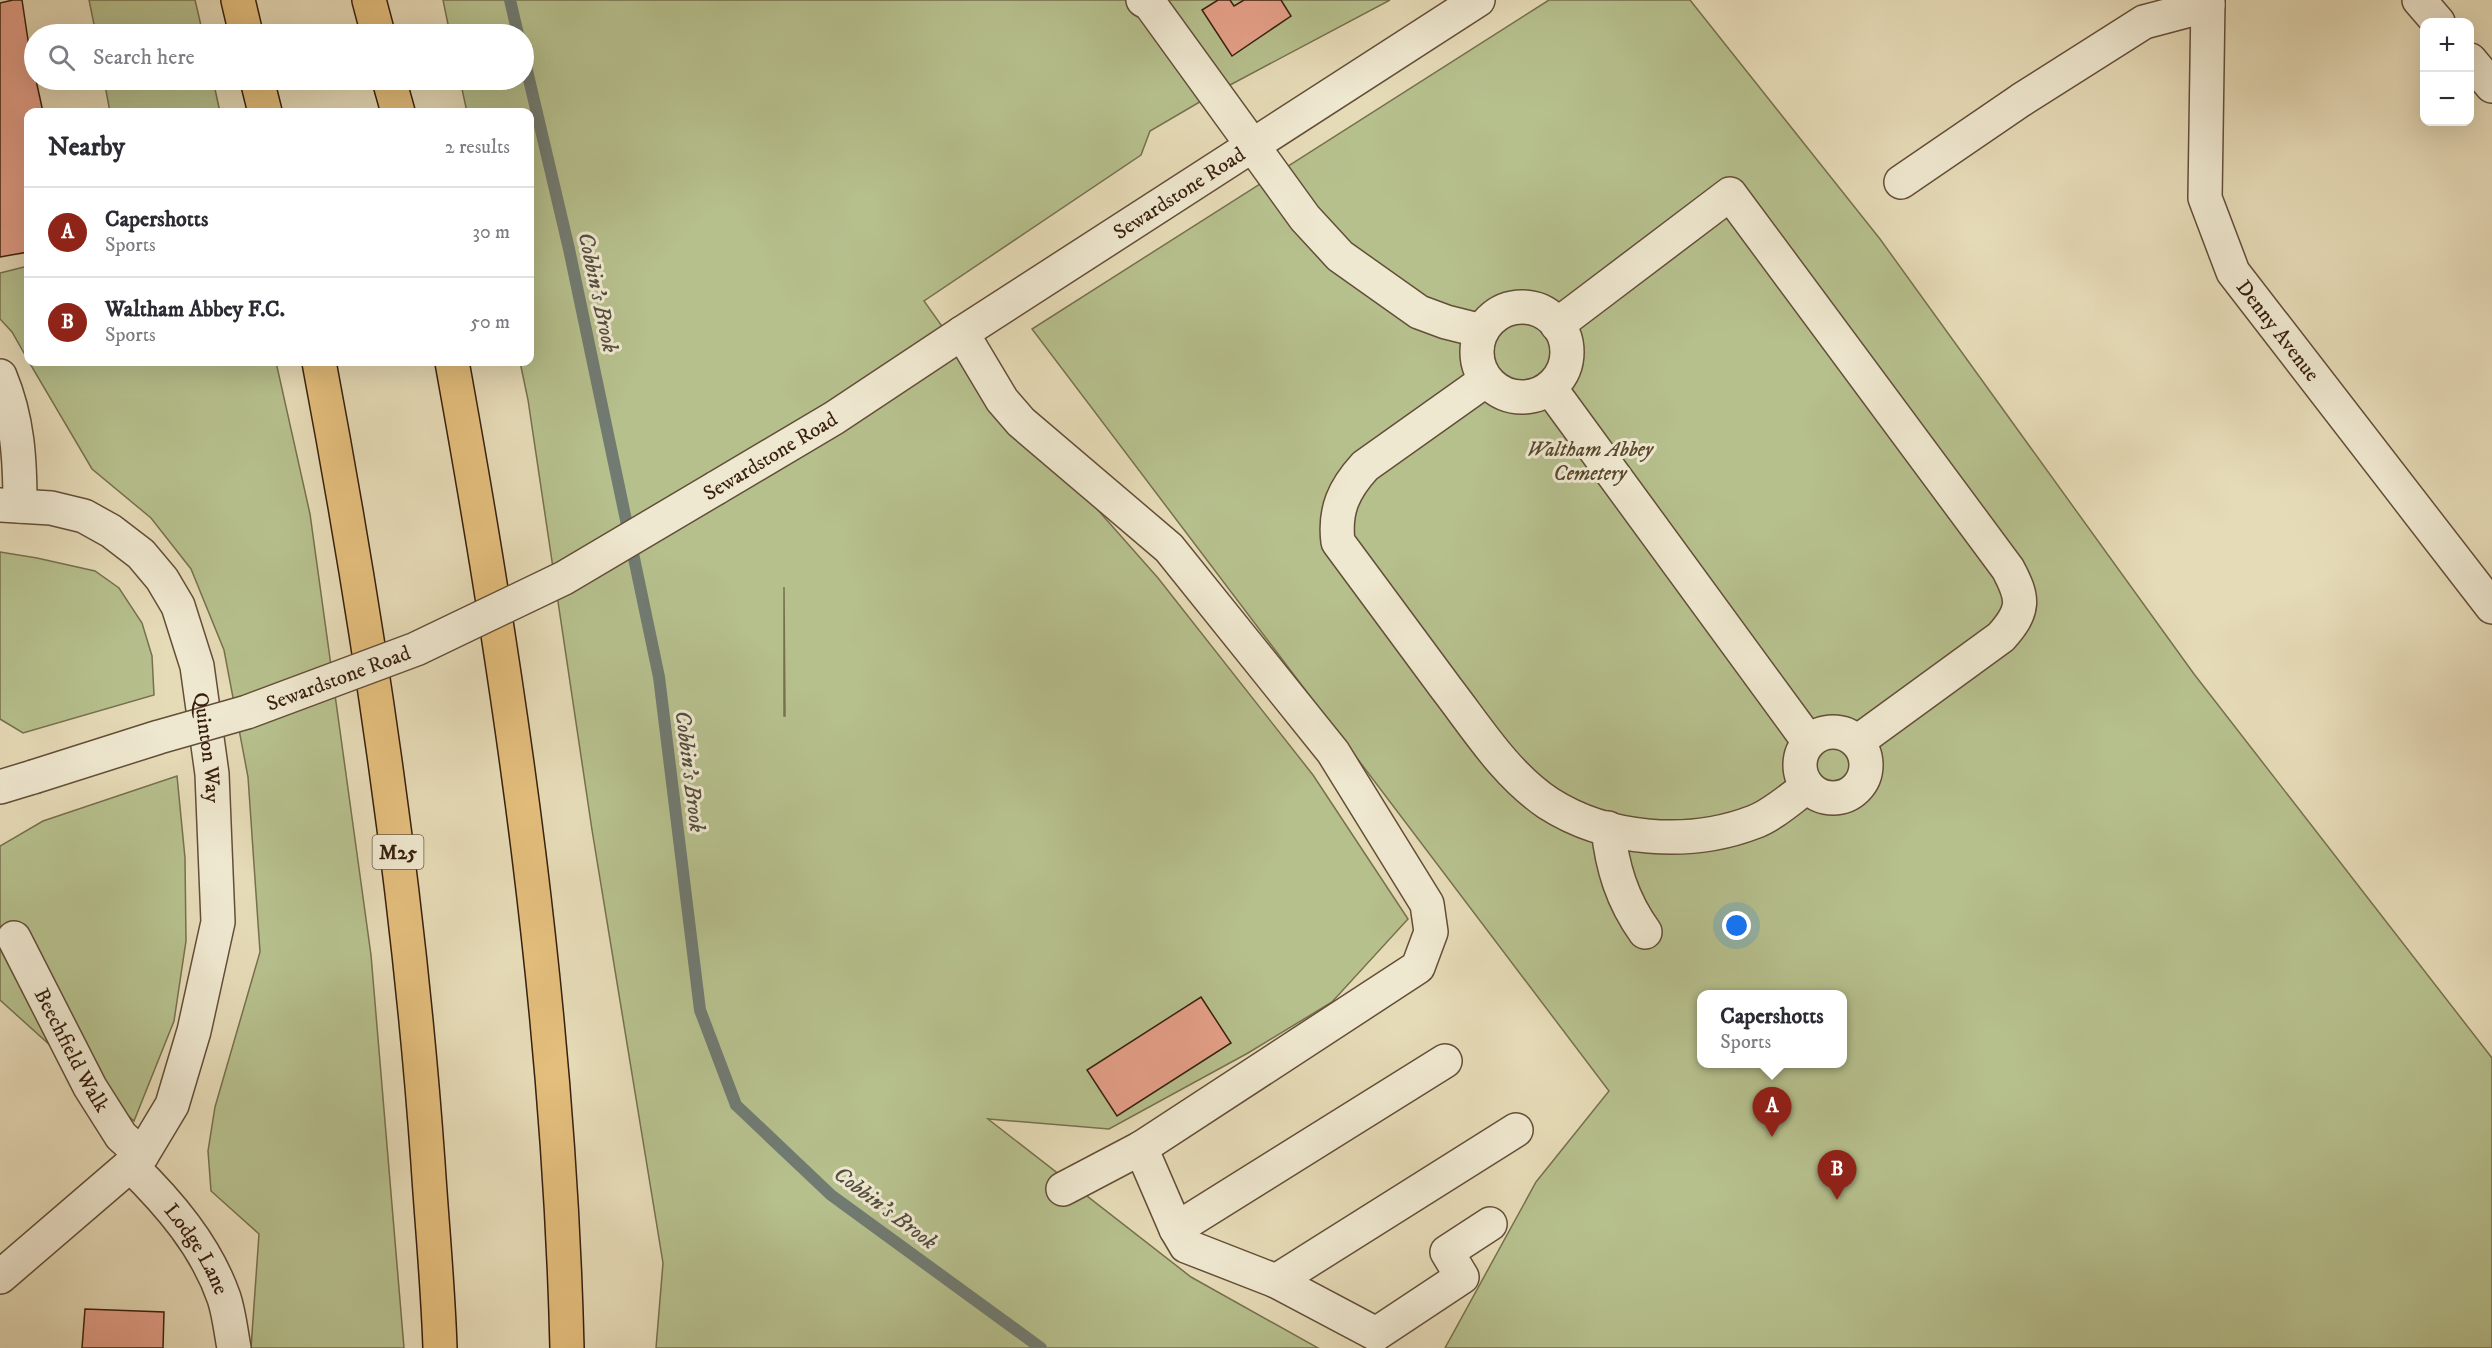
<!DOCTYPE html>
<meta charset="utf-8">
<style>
body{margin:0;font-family:"IM FELL DW Pica",serif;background:#f7f7f7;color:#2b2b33}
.controls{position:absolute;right:18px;top:18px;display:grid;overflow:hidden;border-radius:12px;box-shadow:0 6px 24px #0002}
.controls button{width:54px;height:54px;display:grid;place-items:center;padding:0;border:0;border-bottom:2px solid #e1e1e2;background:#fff;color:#2b2b33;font:30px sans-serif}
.you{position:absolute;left:1737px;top:926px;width:21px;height:21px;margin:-15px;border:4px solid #fff;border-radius:50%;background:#1a73e8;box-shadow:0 0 0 9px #1a73e833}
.badge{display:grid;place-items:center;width:39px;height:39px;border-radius:50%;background:#8f2418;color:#fff;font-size:20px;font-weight:700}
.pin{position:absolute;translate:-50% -50px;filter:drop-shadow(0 2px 3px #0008)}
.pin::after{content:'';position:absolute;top:32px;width:21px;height:18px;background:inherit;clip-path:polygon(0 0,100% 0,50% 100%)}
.popup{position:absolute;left:1697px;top:990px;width:150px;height:78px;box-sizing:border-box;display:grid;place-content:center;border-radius:12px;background:#fff;filter:drop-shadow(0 2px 4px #0005);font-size:20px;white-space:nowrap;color:#7c7c81}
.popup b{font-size:22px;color:#2b2b33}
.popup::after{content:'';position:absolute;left:50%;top:100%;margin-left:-12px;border:12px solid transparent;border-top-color:#fff}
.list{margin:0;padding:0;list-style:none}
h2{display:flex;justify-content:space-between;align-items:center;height:78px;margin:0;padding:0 24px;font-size:26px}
h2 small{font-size:20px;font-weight:400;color:#7c7c81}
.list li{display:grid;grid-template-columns:39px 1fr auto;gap:18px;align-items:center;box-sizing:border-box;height:90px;padding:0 24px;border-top:2px solid #e1e1e2}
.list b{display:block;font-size:22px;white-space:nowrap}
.list p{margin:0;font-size:20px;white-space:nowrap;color:#7c7c81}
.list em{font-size:20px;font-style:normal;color:#7c7c81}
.icon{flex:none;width:33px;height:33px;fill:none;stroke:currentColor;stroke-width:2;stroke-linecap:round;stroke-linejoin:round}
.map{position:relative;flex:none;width:2492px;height:1348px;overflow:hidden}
.search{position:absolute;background:#fff;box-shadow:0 6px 24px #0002;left:24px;top:24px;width:510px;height:66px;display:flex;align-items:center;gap:15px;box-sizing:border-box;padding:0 21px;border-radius:33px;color:#7c7c81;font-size:22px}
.panel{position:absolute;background:#fff;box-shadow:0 6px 24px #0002;left:24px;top:108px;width:510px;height:258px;border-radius:12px}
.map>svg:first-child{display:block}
.green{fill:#b6c08d;stroke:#77704e;stroke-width:1.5;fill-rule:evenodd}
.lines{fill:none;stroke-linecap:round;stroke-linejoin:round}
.stream{stroke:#717b72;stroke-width:12}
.building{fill:#e5a089;stroke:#381f0e;stroke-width:1.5}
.minor-casing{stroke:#644e38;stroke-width:36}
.highway-casing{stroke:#381f0e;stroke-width:36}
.minor{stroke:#efe8d0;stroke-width:33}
.highway{stroke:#e3be7c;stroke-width:33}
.minor-bridge-casing{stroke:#644e38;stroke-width:36;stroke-linecap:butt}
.minor-bridge{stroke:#efe8d0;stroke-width:33}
.labels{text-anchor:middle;stroke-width:6;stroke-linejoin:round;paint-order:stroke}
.shield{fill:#efe8d0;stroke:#6f5b48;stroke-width:1.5}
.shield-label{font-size:20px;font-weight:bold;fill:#381f0e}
.street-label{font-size:21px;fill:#381f0e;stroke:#efe8d0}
.park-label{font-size:21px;font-style:italic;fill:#58472e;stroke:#efe8d0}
.water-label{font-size:22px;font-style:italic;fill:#544d40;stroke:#efe8d0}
</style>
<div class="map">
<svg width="2492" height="1348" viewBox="0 0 2492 1348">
<rect width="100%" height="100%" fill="#e6dbb7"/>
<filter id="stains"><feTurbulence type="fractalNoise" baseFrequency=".00333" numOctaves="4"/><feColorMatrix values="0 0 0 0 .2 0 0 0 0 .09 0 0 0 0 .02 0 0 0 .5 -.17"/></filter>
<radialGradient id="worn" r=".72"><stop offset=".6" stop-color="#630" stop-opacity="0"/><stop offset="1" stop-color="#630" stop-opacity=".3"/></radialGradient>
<g class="green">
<polygon points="89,0 195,0 203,34 96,34"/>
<path d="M 443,0 L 1390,0 L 1215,93 L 1150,131 L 1141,155 L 924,301 L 968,363 L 1158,578 L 1313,775 L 1408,919 L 1332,1002 L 1248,1053 L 1109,1129 L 988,1119 L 1191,1277 L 1318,1348 L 656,1348 L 663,1263 L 592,830 L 528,400 L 520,362 L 530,362 L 530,112 L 467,112 L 460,80 L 524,80 L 524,34 L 450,34 ZM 784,587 L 785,716 L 784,716 Z"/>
<path d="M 1549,0 L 1690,0 L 1880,239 L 2194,674 L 2492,1058 L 2492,1348 L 1445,1348 L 1536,1182 L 1609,1091 L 1032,329 ZM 1702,994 L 1842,994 L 1842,1064 L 1702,1064 Z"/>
<polygon points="104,80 213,80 220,112 110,112"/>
<polygon points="28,266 28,360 12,332 0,319 0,273"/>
<polygon points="29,362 276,362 310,514 371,955 404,1348 251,1348 259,1234 211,1191 208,1151 215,1107 260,952 248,777 224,650 191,569 151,518 92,469"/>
<polygon points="0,552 37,558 95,571 119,588 142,623 152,656 154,695 23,733 0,719"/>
<polygon points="177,776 185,858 186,941 174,1021 134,1121 0,1000 0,846 43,821"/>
</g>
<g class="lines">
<g class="stream">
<polyline points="510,0 518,34"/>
<polyline points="524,58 569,249 659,677 700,1010 736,1105 831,1195 1041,1348"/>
</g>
</g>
<g class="building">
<polygon points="13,0 22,0 34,80 36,80 43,112 28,112 28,252 0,257 0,3"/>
<polygon points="1218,0 1230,0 1234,6 1244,0 1281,0 1291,16 1232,56 1202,10"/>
<polygon points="1201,997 1231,1043 1117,1116 1087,1070"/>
<polygon points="85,1309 164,1312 163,1348 82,1348"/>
</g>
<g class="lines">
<defs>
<g id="minor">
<polyline points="1143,0 1150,4 1305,218 1340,256 1419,312 1446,322 1482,331"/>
<path id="s1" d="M 2208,0 L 2205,198 L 2233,272 L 2492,607"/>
<polyline points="2419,0 2438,22"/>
<polyline points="2470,60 2492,86"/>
<polyline points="1901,182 2021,100 2144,22 2208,5"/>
<circle cx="1522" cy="352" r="45"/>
<path d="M 1557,325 L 1730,194 L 2008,569 C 2024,599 2025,610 2001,637 L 1857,742"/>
<polyline points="962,333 1002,400 1021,422 1169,548 1333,752 1427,904 1431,932 1418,967 1141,1148 1063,1189"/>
<path d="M 0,376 C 18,419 20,460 20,506"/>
<path d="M 1486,380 L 1365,466 C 1344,489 1334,510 1338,542 C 1374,590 1410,639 1446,688 C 1477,728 1505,774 1548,803 C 1607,841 1689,847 1754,822 C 1773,815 1791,798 1807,787"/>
<polyline points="1550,388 1809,742"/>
<path id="s2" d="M 716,488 L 834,418 L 962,333 L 1478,0"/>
<path id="s3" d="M 0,505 L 51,508 L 84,516 L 111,531 L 141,554 L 162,579 L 178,606 L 197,666 L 212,774 L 218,922 L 194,1031 L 172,1105 L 142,1155 L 0,1277"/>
<circle cx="1833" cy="765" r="33"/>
<polyline points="0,787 33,777"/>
<path d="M 1608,828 C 1612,867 1622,900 1645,932"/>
<path id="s4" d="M 14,938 L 90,1087 L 121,1136 L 142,1155"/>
<polyline points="1141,1148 1176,1229 1186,1246 1276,1281 1516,1130"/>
<path id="s5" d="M 130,1165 C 169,1203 206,1246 224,1298 C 229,1313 231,1332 234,1348"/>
<polyline points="1176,1229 1445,1061"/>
<polyline points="1276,1281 1376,1334 1462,1277 1447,1252 1490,1224"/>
</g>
<g id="highway">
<polyline points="238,0 246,34"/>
<polyline points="369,0 378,34"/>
<polyline points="257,80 265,112"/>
<polyline points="389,80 398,112"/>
<path d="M 319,362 C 369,627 409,894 428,1163 C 432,1225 438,1286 440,1348"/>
<path d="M 452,362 C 511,687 559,1017 567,1348"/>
</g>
</defs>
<use href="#minor" class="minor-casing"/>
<use href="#highway" class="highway-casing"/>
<use href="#minor" class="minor"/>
<use href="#highway" class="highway"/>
<defs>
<g id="minor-bridge">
<path id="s6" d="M 33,777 L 159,737 L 247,712 L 416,649 L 564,578 L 716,488"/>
</g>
</defs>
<use href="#minor-bridge" class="minor-bridge-casing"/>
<use href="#minor-bridge" class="minor-bridge"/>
</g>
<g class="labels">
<rect class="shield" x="372.5" y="835" width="51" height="34" rx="4.5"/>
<g class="shield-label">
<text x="398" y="859">M25</text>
</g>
<g class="street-label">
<text dy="7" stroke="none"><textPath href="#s2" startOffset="549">Sewardstone Road</textPath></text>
<text dy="7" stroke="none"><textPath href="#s1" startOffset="351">Denny Avenue</textPath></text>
<text transform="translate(770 456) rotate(-31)" y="7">Sewardstone Road</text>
<text dy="7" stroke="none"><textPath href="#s6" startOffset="321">Sewardstone Road</textPath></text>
<text dy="7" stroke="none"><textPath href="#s3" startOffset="363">Quinton Way</textPath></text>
<text dy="7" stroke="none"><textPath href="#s4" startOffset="126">Beechfield Walk</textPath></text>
<text dy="7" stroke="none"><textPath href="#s5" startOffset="108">Lodge Lane</textPath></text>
</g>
<g class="park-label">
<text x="1590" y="456">Waltham Abbey<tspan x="1590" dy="24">Cemetery</tspan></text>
</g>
<g class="water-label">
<text transform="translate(599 292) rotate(78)" y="8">Cobbin's Brook</text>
<text transform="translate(691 771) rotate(83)" y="8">Cobbin's Brook</text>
<text transform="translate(886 1207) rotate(37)" y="8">Cobbin's Brook</text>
</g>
</g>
<rect width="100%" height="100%" filter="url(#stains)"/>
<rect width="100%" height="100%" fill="url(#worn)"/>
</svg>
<div class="controls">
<button>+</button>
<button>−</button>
</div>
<div class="you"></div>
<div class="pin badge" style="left:1772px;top:1137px">A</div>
<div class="popup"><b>Capershotts</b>Sports</div>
<div class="pin badge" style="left:1837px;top:1200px">B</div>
<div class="search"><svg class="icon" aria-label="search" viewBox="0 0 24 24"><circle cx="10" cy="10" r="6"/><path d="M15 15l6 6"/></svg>Search here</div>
<section class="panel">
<h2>Nearby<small>2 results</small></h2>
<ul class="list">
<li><span class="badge">A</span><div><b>Capershotts</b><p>Sports</p></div><em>30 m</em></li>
<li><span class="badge">B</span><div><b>Waltham Abbey F.C.</b><p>Sports</p></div><em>50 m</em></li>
</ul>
</section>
</div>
